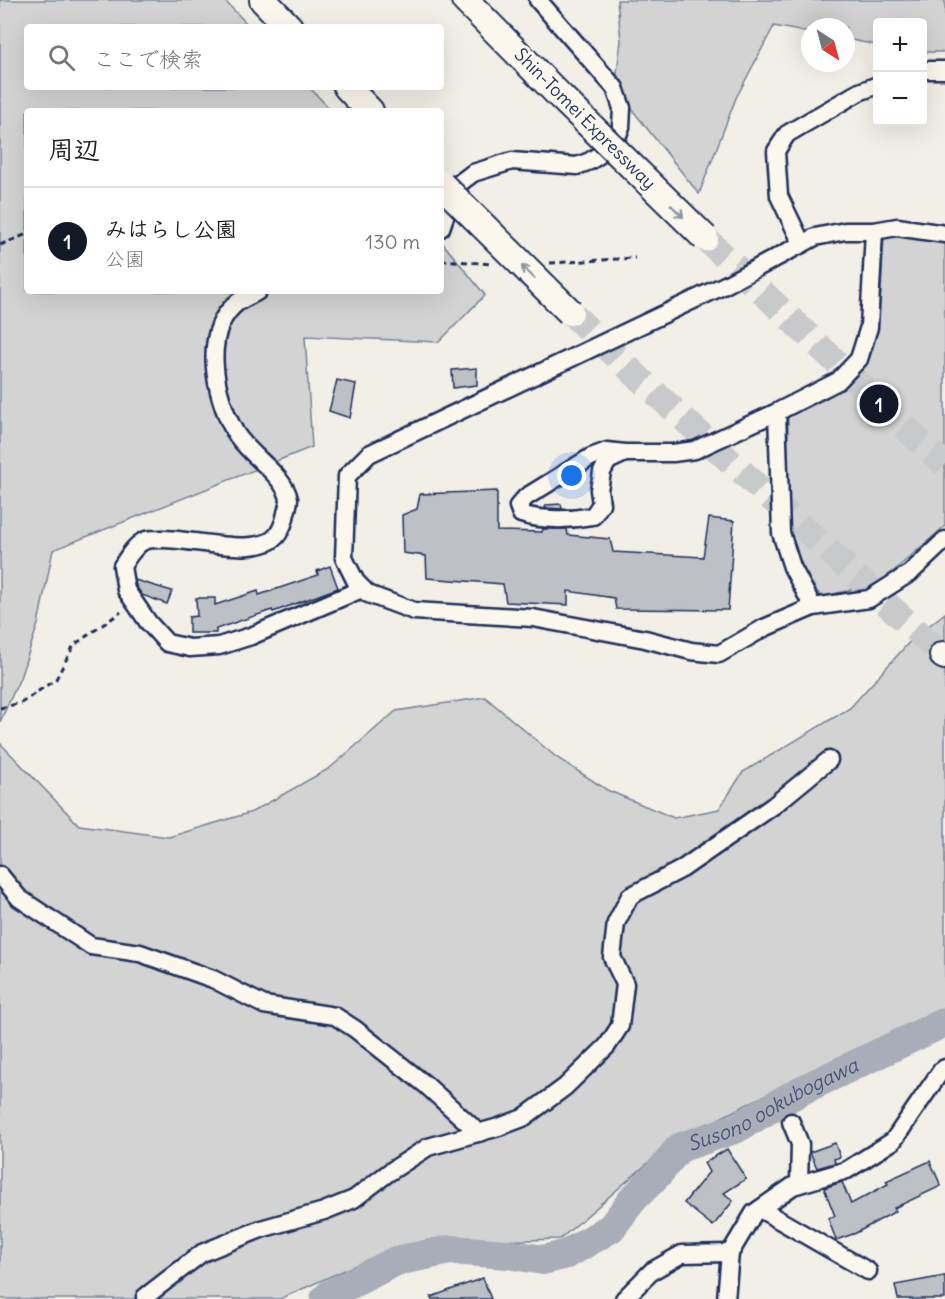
<!DOCTYPE html>
<html lang="ja">
<meta charset="utf-8">
<style>
body{margin:0;font-family:Delius,"Klee One",sans-serif;background:#f2f2f2;color:#222}
.controls{position:absolute;right:18px;top:18px;display:grid;overflow:hidden;border-radius:6px;box-shadow:0 6px 24px #0002}
.controls button{width:54px;height:54px;display:grid;place-items:center;padding:0;border:0;border-bottom:2px solid #e0e0e0;background:#fff;color:#222;font:30px sans-serif}
.compass{position:absolute;left:801px;top:18px;width:54px;height:54px;border-radius:50%;background:#fff;box-shadow:0 6px 24px #0002;rotate:144deg}
.you{position:absolute;left:572px;top:476px;width:21px;height:21px;margin:-15px;border:4px solid #fff;border-radius:50%;background:#1a73e8;box-shadow:0 0 0 9px #1a73e833}
.badge{display:grid;place-items:center;width:39px;height:39px;border-radius:50%;background:#111827;color:#fff;font-size:20px;font-weight:700}
.pin{position:absolute;translate:-50% -50%;border:3px solid #fff;box-shadow:0 2px 6px #0006}
.list{margin:0;padding:0;list-style:none}
h2{display:flex;justify-content:space-between;align-items:center;height:78px;margin:0;padding:0 24px;font-size:26px}
h2 small{font-size:20px;font-weight:400;color:#767676}
.list li{display:grid;grid-template-columns:39px 1fr auto;gap:18px;align-items:center;box-sizing:border-box;height:108px;padding:0 24px;border-top:2px solid #e0e0e0}
.list b{display:block;font-size:22px;white-space:nowrap}
.list p{margin:0;font-size:20px;white-space:nowrap;color:#767676}
.list em{font-size:20px;font-style:normal;color:#767676}
.icon{flex:none;width:33px;height:33px;fill:none;stroke:currentColor;stroke-width:2;stroke-linecap:round;stroke-linejoin:round}
.map{position:relative;flex:none;width:945px;height:1299px;overflow:hidden}
.search{position:absolute;background:#fff;box-shadow:0 6px 24px #0002;left:24px;top:24px;width:420px;height:66px;display:flex;align-items:center;gap:15px;box-sizing:border-box;padding:0 21px;border-radius:6px;color:#767676;font-size:22px}
.panel{position:absolute;background:#fff;box-shadow:0 6px 24px #0002;left:24px;top:108px;width:420px;height:186px;border-radius:6px}
.map>svg:first-child{display:block}
.green{fill:#d2d3d2;stroke:#768198;stroke-width:1.5}
.lines{fill:none;stroke-linecap:round;stroke-linejoin:round}
.river{stroke:#a9adb7;stroke-width:30}
.building{fill:#bdc0c4;stroke:#1b2f5e;stroke-width:1.5}
.highway-tunnel{stroke:#c7c9cb;stroke-width:26;stroke-dasharray:26 13;stroke-linecap:butt}
.minor-casing{stroke:#1b2f5e;stroke-width:21}
.highway-casing{stroke:#1b2f5e;stroke-width:30}
.path{stroke:#1b2f5e;stroke-width:3;stroke-dasharray:6 4.5;stroke-linecap:butt}
.minor{stroke:#fbf7ec;stroke-width:16}
.highway{stroke:#fbf7ec;stroke-width:26}
.highway-bridge-casing{stroke:#1b2f5e;stroke-width:30;stroke-linecap:butt}
.highway-bridge{stroke:#fbf7ec;stroke-width:26}
.oneway{stroke:#8b93a5}
.labels{text-anchor:middle;stroke-width:6;stroke-linejoin:round;paint-order:stroke}
.street-label{font-size:18px;fill:#1b2f5e;stroke:#fbf7ec}
.water-label{font-size:20px;font-style:italic;fill:#465579;stroke:#fbf7ec}
</style>
<div class="map">
<svg width="945" height="1299" viewBox="0 0 945 1299">
<rect width="100%" height="100%" fill="#f2efe6"/>
<filter id="ink" filterUnits="userSpaceOnUse"><feTurbulence type="fractalNoise" baseFrequency=".0167" numOctaves="2"/><feDisplacementMap in="SourceGraphic" scale="12" xChannelSelector="R" yChannelSelector="G"/><feConvolveMatrix kernelMatrix="1 2 1 2 8 2 1 2 1" color-interpolation-filters="sRGB"/></filter>
<g filter="url(#ink)">
<g class="green">
<polygon points="0,0 224,0 250,27 27,27 27,87 309,87 332,111 27,111 27,291 441,291 441,241 485,295 439,342 305,336 312,447 53,550 38,624 20,678 0,722"/>
<polygon points="617,0 945,0 945,52 923,52 922,22 878,22 877,45 846,39 846,27 810,27 810,33 774,26 736,98 699,194 615,88 621,41"/>
<path d="M 898,232 L 945,239 L 945,526 L 880,583 L 821,597 L 793,555 L 787,530 L 788,417 C 812,405 840,394 859,374 C 883,348 881,275 884,239 Z"/>
<polygon points="945,613 945,1017 820,1067 670,1144 560,1239 429,1243 367,1260 280,1299 0,1299 0,743 79,825 169,837 252,812 330,768 396,711 485,697 556,757 607,790 674,818 719,809 743,772 850,708 912,639"/>
</g>
<g class="lines">
<path class="river" id="s1" d="M 325,1299 L 329,1295 L 396,1261 L 450,1250 L 508,1254 L 543,1260 L 567,1254 L 611,1228 L 633,1199 L 659,1173 L 679,1148 L 737,1128 L 800,1091 L 945,1022"/>
</g>
<g class="building">
<polygon points="477,368 477,385 453,388 452,370"/>
<polygon points="337,380 356,384 350,418 329,411"/>
<polygon points="497,491 497,531 542,532 543,529 567,529 568,535 610,539 613,552 703,557 709,518 734,521 728,610 616,609 614,598 568,591 568,605 506,602 503,584 427,578 426,556 403,553 402,515 417,509 420,494"/>
<polygon points="561,504 562,509 545,508 546,505"/>
<polygon points="330,566 338,588 273,612 272,610 216,629 216,633 189,633 189,617 197,616 196,598 215,598 215,605 258,591 259,595 318,575 317,571"/>
<polygon points="135,580 172,591 167,604 142,595 136,586"/>
<polygon points="835,1143 840,1157 834,1159 835,1163 817,1168 810,1152"/>
<polygon points="727,1149 746,1179 724,1193 733,1201 713,1226 684,1203 709,1172 704,1163"/>
<polygon points="930,1161 941,1186 894,1208 896,1211 856,1233 836,1240 828,1218 835,1216 824,1188 842,1182 851,1204 888,1184 886,1181"/>
<polygon points="945,1276 945,1299 898,1299 895,1285"/>
<polygon points="483,1278 491,1299 431,1299 431,1297"/>
</g>
<g class="lines">
<g class="highway-tunnel">
<polyline points="705,238 945,465"/>
<polyline points="570,312 641,380 943,655"/>
</g>
<defs>
<g id="minor">
<polyline points="922,70 945,70"/>
<polyline points="441,228 450,202 461,182 473,173 512,161 577,166 590,161 605,151 616,140 621,127 622,108 615,88 538,0"/>
<polyline points="945,234 897,227 874,231 845,231 815,237 725,285 369,454 347,476 344,558 356,582 368,594 414,611 533,618 645,639 691,651 719,654 764,628 813,607 869,599 910,573 945,540"/>
<polyline points="802,244 779,196 776,151 787,134 859,92 878,85"/>
<path d="M 258,291 C 252,295 244,298 238,302 C 200,331 215,397 235,432 C 248,455 284,474 289,499 C 289,503 287,509 286,513 C 285,519 282,528 278,534 C 260,560 188,537 160,539 C 156,539 150,539 146,540 C 135,544 128,557 122,566 L 126,590 L 148,622 L 167,643 L 190,648 L 219,646 L 251,636 L 362,589"/>
<polyline points="777,412 781,533 792,567 813,607"/>
<path d="M 625,453 L 607,451 L 591,457 L 526,497 L 518,506 L 521,514 C 542,521 571,520 593,516 L 601,504 L 599,490 L 602,472 L 608,461 L 625,453 L 673,453 L 695,450 L 777,412 L 838,381 L 859,359 L 869,327 L 874,231"/>
<polyline points="0,875 19,898 91,946 140,953 213,979 264,1005 335,1016 355,1029 426,1085 479,1133"/>
<polyline points="791,1122 800,1144 799,1184"/>
<polyline points="760,1209 868,1271"/>
<polyline points="146,1299 145,1297 202,1253 261,1229 324,1211 354,1199 388,1173 428,1147 499,1127 523,1118 565,1087 607,1046 620,1026 625,984 612,957 616,923 630,896 682,869 773,806 829,760"/>
<polyline points="624,1299 652,1271 682,1254 730,1253"/>
<polyline points="726,1299 730,1253 754,1213 793,1186 847,1170 893,1141 941,1071 945,1068"/>
</g>
<g id="highway">
<polyline points="263,0 289,27"/>
<polyline points="465,0 561,97"/>
<polyline points="347,87 370,111"/>
<polyline points="943,655 945,656"/>
</g>
</defs>
<use href="#minor" class="minor-casing"/>
<use href="#highway" class="highway-casing"/>
<g class="path">
<polyline points="0,245 27,234"/>
<polyline points="441,260 493,264"/>
<polyline points="550,263 635,258"/>
<polyline points="0,708 21,703 56,679 74,645 121,612"/>
</g>
<use href="#minor" class="minor"/>
<use href="#highway" class="highway"/>
<defs>
<g id="highway-bridge">
<polyline points="561,97 705,238"/>
<polyline points="441,184 570,312"/>
</g>
</defs>
<use href="#highway-bridge" class="highway-bridge-casing"/>
<use href="#highway-bridge" class="highway-bridge"/>
</g>
<defs><path id="oneway-shaft" d="M-6 0H5M1.5-3L5.5 0L1.5 3" fill="none" stroke-width="1.6" stroke-linecap="round" stroke-linejoin="round" transform="scale(1.5)"/></defs>
<g class="oneway">
<use href="#oneway-shaft" transform="translate(677 211) rotate(44)"/>
<use href="#oneway-shaft" transform="translate(528 272) rotate(-136)"/>
</g>
</g>
<g class="labels">
<g class="street-label">
<text transform="translate(585 119) rotate(45)" y="6">Shin-Tomei Expressway</text>
</g>
<g class="water-label">
<text dy="7" stroke="none"><textPath href="#s1" startOffset="514">Susono ookubogawa</textPath></text>
</g>
</g>
</svg>
<div class="controls">
<button>+</button>
<button>−</button>
</div>
<svg class="compass" viewBox="-18 -18 36 36"><path d="M0-13l5 13h-10z" fill="#e53935"/><path d="M0 13l5-13h-10z" fill="#767676"/></svg>
<div class="you"></div>
<div class="pin badge" style="left:879px;top:404px">1</div>
<div class="search"><svg class="icon" aria-label="search" viewBox="0 0 24 24"><circle cx="10" cy="10" r="6"/><path d="M15 15l6 6"/></svg>ここで検索</div>
<section class="panel">
<h2>周辺<small></small></h2>
<ul class="list">
<li><span class="badge">1</span><div><b>みはらし公園</b><p>公園</p></div><em>130 m</em></li>
</ul>
</section>
</div>
